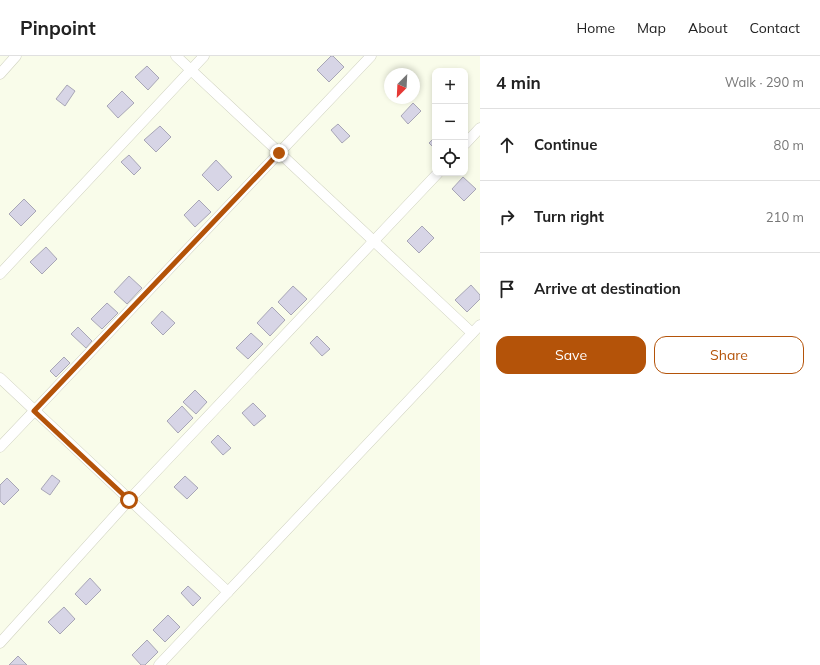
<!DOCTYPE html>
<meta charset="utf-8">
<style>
body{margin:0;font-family:Mulish,sans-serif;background:#f2f2f2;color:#222}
.controls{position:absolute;right:12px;top:12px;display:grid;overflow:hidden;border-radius:8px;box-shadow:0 2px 6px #0003}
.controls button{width:36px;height:36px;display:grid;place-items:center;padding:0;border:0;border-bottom:1px solid #e0e0e0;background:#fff;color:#222;font:20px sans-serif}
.compass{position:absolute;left:384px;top:12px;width:36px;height:36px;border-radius:50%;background:#fff;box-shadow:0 2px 6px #0003;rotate:204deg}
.stop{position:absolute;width:12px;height:12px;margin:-9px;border:3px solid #b45309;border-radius:50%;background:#fff}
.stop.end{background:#b45309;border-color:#fff;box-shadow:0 1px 4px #0008}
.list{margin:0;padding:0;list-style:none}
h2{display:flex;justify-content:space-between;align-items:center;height:52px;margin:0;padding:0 16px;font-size:17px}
h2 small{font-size:13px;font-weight:400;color:#767676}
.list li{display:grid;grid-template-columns:26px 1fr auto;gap:12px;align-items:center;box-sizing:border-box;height:72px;padding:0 16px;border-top:1px solid #e0e0e0}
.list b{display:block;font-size:15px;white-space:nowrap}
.list em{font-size:13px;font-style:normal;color:#767676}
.actions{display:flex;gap:8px;padding:12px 16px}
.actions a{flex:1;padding:9px 0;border:1px solid #b45309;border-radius:12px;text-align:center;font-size:14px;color:#b45309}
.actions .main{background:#b45309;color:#fff}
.icon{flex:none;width:22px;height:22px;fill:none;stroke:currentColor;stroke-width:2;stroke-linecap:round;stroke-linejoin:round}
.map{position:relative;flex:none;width:480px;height:609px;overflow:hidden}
header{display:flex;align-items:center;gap:24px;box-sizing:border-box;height:56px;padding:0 20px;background:#fff;border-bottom:1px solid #e0e0e0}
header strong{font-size:19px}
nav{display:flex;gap:22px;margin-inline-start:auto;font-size:14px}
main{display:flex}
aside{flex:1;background:#fff}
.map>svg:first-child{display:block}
.building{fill:#d7d5e6;stroke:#a8a6b6}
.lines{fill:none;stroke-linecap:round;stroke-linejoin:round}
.minor-casing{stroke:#d0d2c1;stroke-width:11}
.minor{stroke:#fff;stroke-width:10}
.route{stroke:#b45309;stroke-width:5}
</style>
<header>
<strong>Pinpoint</strong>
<nav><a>Home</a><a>Map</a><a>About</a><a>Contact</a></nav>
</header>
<main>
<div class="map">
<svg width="480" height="609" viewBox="0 0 480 609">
<rect width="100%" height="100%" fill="#f9fcea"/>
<g class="building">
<polygon points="331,0 333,0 344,11 329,26 317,14"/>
<polygon points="147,10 159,22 148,34 135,21"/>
<polygon points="67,29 75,35 65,50 56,43"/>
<polygon points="122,35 134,47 118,62 107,50"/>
<polygon points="413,47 421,55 408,68 401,60"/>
<polygon points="338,68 350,80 342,87 331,74"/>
<polygon points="160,70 171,81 156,96 144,84"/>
<polygon points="435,81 435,93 429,87"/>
<polygon points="129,99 141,112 134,119 121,106"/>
<polygon points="216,104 232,121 218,135 202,119"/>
<polygon points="463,121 476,133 464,145 452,133"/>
<polygon points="24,143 36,155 21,170 9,158"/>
<polygon points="199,144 211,156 195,171 184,159"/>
<polygon points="422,170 434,182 419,197 407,185"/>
<polygon points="46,191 57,203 42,218 30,206"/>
<polygon points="129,220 142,232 127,248 114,236"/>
<polygon points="471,229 480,239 480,243 467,256 455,244"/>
<polygon points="293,230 307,243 291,259 278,246"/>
<polygon points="107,247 118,257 102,273 91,263"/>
<polygon points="272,251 285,264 270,280 257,267"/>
<polygon points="162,255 175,267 163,279 151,267"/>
<polygon points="78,271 92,285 86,292 71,278"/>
<polygon points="251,277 263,288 248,303 236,292"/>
<polygon points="317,280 330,293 322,300 310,287"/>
<polygon points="64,301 70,307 56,321 50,315"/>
<polygon points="195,334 207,346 196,358 183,346"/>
<polygon points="253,347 266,360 254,370 242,357"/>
<polygon points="182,350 193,362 178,377 167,365"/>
<polygon points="218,379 231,392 223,399 211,386"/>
<polygon points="52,419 60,425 50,439 41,433"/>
<polygon points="185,420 198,432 187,443 174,431"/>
<polygon points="7,422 19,434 4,449 0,445 0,429"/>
<polygon points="90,522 101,534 86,549 75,538"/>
<polygon points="188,530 201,542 193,550 181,537"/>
<polygon points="64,551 75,563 60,578 48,566"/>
<polygon points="168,559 180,571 165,586 153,574"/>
<polygon points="147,584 158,596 145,609 141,609 132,599"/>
<polygon points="18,600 27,609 9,609"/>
</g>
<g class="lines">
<defs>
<g id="minor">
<polyline points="176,0 472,277"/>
<polyline points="0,18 16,0"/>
<polyline points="465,88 480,72"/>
<polyline points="0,218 204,0"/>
<polyline points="0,322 228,536"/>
<polyline points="0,391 371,0"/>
<polyline points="0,587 129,444 438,117"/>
<polyline points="159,609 480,269"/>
</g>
</defs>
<use href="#minor" class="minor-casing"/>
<use href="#minor" class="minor"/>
</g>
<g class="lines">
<polyline class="route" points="129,444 34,355 279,97"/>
</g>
</svg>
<div class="controls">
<button>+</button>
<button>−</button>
<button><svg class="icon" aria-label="locate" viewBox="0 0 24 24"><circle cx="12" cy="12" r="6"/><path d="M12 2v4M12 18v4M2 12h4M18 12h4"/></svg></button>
</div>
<svg class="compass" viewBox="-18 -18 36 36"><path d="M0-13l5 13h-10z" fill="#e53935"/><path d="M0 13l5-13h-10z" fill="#767676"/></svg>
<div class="stop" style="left:129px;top:444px"></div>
<div class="stop end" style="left:279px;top:97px"></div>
</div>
<aside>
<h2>4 min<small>Walk · 290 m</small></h2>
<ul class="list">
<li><svg class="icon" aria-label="ahead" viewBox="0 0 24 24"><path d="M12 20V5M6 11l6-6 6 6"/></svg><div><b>Continue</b></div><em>80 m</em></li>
<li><svg class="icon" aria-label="right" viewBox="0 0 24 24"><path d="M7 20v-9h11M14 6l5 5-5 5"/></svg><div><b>Turn right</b></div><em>210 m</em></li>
<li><svg class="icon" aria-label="arrive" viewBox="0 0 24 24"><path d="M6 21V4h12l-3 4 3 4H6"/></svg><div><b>Arrive at destination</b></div></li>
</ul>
<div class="actions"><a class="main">Save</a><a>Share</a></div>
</aside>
</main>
